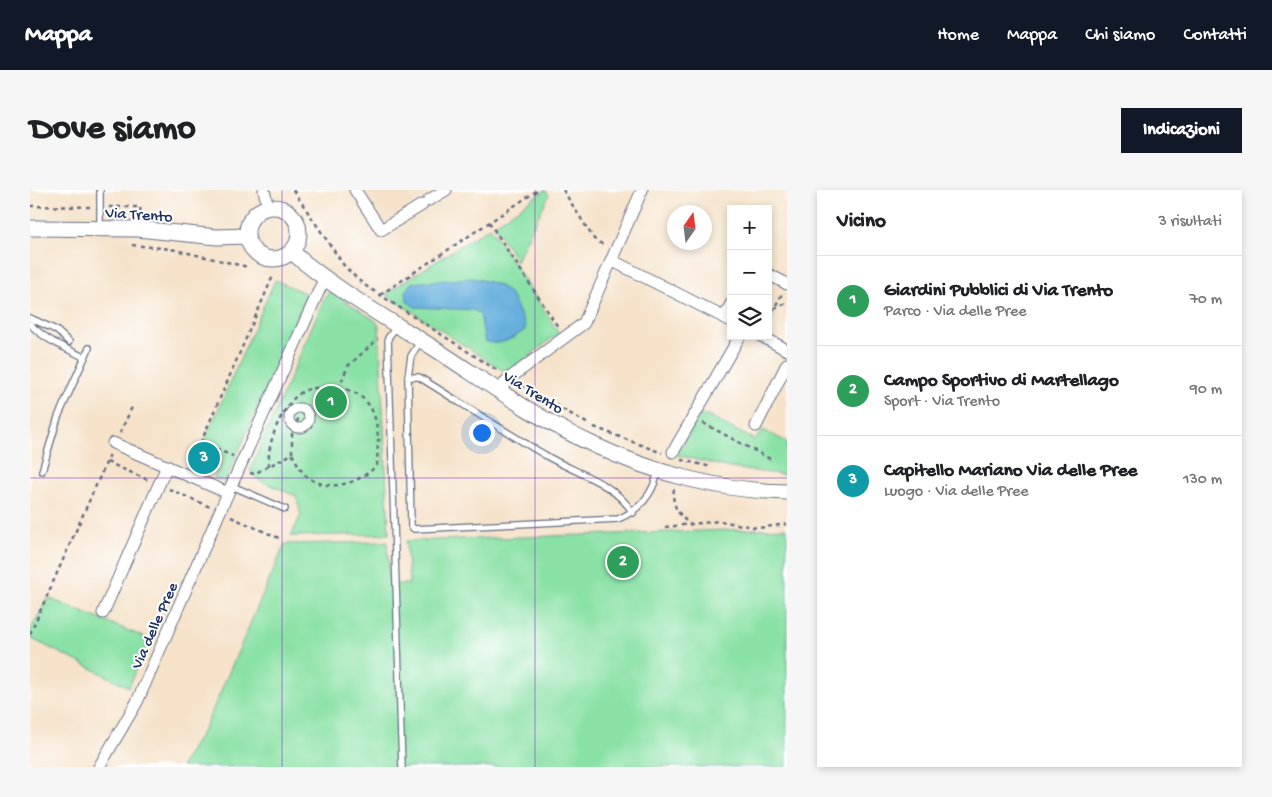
<!DOCTYPE html>
<html lang="it">
<meta charset="utf-8">
<style>
body{margin:0;font-family:"Gochi Hand",sans-serif;background:#f6f6f6;color:#202124}
.controls{position:absolute;right:15px;top:15px;display:grid;overflow:hidden;border-radius:0px;box-shadow:0 2px 8px #0003}
.controls button{width:45px;height:45px;display:grid;place-items:center;padding:0;border:0;border-bottom:1px solid #e0e0e0;background:#fff;color:#202124;font:25px sans-serif}
.compass{position:absolute;left:637px;top:15px;width:45px;height:45px;border-radius:50%;background:#fff;box-shadow:0 2px 8px #0003;rotate:14deg}
.you{position:absolute;left:451px;top:242px;width:18px;height:18px;margin:-12px;border:4px solid #fff;border-radius:50%;background:#1a73e8;box-shadow:0 0 0 8px #1a73e833}
.badge{display:grid;place-items:center;width:32px;height:32px;border-radius:50%;background:#111827;color:#fff;font-size:16px;font-weight:700}
.pin{position:absolute;translate:-50% -50%;border:2px solid #fff;box-shadow:0 1px 5px #0006}
.list{margin:0;padding:0;list-style:none}
h2{display:flex;justify-content:space-between;align-items:center;height:65px;margin:0;padding:0 20px;font-size:21px}
h2 small{font-size:16px;font-weight:400;color:#757577}
.list li{display:grid;grid-template-columns:32px 1fr auto;gap:15px;align-items:center;box-sizing:border-box;height:90px;padding:0 20px;border-top:1px solid #e0e0e0}
.list b{display:block;font-size:19px;white-space:nowrap}
.list p{margin:0;font-size:16px;white-space:nowrap;color:#757577}
.list em{font-size:16px;font-style:normal;color:#757577}
.icon{flex:none;width:28px;height:28px;fill:none;stroke:currentColor;stroke-width:2;stroke-linecap:round;stroke-linejoin:round}
.map{position:relative;flex:none;width:757px;height:577px;overflow:hidden;border-radius:0px}
header{display:flex;align-items:center;gap:30px;box-sizing:border-box;height:70px;padding:0 25px;background:#111827;color:#fff}
header strong{font-size:24px}
nav{display:flex;gap:28px;margin-inline-start:auto;font-size:18px}
.intro{display:flex;align-items:center;justify-content:space-between;box-sizing:border-box;height:120px;padding:0 30px}
h1{margin:0;font-size:35px}
.button{padding:12px 22px;border-radius:0px;background:#111827;color:#fff;font-size:18px;font-weight:700}
main{display:flex;gap:30px;padding:0 30px}
aside{flex:1;background:#fff;border-radius:0px;box-shadow:0 2px 8px #0003}
.map>svg:first-child{display:block}
.green{fill:#89e1a5;stroke:#528882}
.water{fill:#65afdd;stroke:#406f9e}
.lines{fill:none;stroke-linecap:round;stroke-linejoin:round}
.service-casing{stroke:#676e83;stroke-width:8}
.pedestrian-casing{stroke:#676e83;stroke-width:11}
.minor-casing{stroke:#676e83;stroke-width:13}
.tertiary-casing{stroke:#676e83;stroke-width:17}
.path{stroke:#676e83;stroke-width:2.5;stroke-dasharray:4 4;stroke-linecap:butt}
.service{stroke:#fff;stroke-width:5.5}
.pedestrian{stroke:#fff;stroke-width:9}
.minor{stroke:#fff;stroke-width:11}
.tertiary{stroke:#fff;stroke-width:15}
.grid{fill:none;stroke:#7b2cbf;stroke-width:1;stroke-opacity:0.55}
.labels{text-anchor:middle;stroke-width:4;stroke-linejoin:round;paint-order:stroke}
.street-label{font-size:16px;fill:#1b2f5e;stroke:#fff}
</style>
<header>
<strong>Mappa</strong>
<nav><a>Home</a><a>Mappa</a><a>Chi siamo</a><a>Contatti</a></nav>
</header>
<div class="intro"><h1>Dove siamo</h1><a class="button">Indicazioni</a></div>
<main>
<div class="map">
<svg width="757" height="577" viewBox="0 0 757 577">
<rect width="100%" height="100%" fill="#fff"/>
<filter id="ink" filterUnits="userSpaceOnUse"><feTurbulence type="fractalNoise" baseFrequency=".02" numOctaves="2"/><feDisplacementMap in="SourceGraphic" scale="10" xChannelSelector="R" yChannelSelector="G"/><feConvolveMatrix kernelMatrix="1 2 1 2 8 2 1 2 1" color-interpolation-filters="sRGB"/></filter>
<filter id="wash" filterUnits="userSpaceOnUse"><feTurbulence type="fractalNoise" baseFrequency=".0096" numOctaves="4" result="noise"/><feDisplacementMap in="SourceGraphic" scale="20" xChannelSelector="R" yChannelSelector="G"/><feGaussianBlur stdDeviation="1.12" result="paint"/><feColorMatrix in="noise" values="0 0 0 0 0 0 0 0 0 0 0 0 0 0 0 0 0 1.4 0 .05"/><feComposite in="paint" operator="in"/></filter>
<g filter="url(#wash)">
<rect width="100%" height="100%" fill="#f5e2c9"/>
<g class="green">
<polygon points="515,0 519,5 486,71 464,35"/>
<polygon points="460,37 529,143 482,179 472,180 355,104"/>
<polygon points="245,90 277,104 196,290 192,291 184,288 194,266 172,256"/>
<polygon points="300,101 346,131 349,136 359,344 261,346 271,325 266,306 227,289 220,280 294,109"/>
<polygon points="671,223 725,250 733,240 757,252 757,285 700,278 647,265"/>
<polygon points="757,338 757,577 151,577 176,535 255,354 357,352 360,394 379,394 376,351"/>
<polygon points="18,408 119,449 99,497 0,448 0,440"/>
</g>
<path class="water" d="M 443,88 C 482,97 478,99 495,135 L 495,140 C 482,149 470,157 455,151 L 450,124 L 443,120 L 385,117 L 377,111 L 376,100 L 381,93 Z"/>
</g>
<g filter="url(#ink)">
<g class="lines">
<defs>
<g id="service">
<polyline points="70,38 70,0"/>
<polyline points="0,128 26,140 39,152"/>
<path d="M 0,134 C 15,150 35,158 54,167"/>
<polyline points="366,137 358,148 372,577"/>
<path d="M 391,150 L 381,166 L 378,187 L 381,336 L 384,339 L 588,329 C 610,320 623,305 628,281"/>
<path d="M 378,187 L 389,187 C 431,213 472,240 515,265 C 546,284 583,291 603,323"/>
<polyline points="12,281 28,227 59,158"/>
<polyline points="202,296 255,319"/>
</g>
<circle id="pedestrian" cx="269" cy="228" r="10"/>
<g id="minor">
<polyline points="234,0 238,17"/>
<polyline points="325,0 351,40 392,15"/>
<polyline points="399,10 416,0"/>
<polyline points="581,70 701,131"/>
<polyline points="738,84 757,94"/>
<polyline points="694,128 701,114"/>
<polyline points="731,146 757,160"/>
<polyline points="470,200 477,190 554,133 612,0"/>
<polyline points="726,236 757,174"/>
<polyline points="643,262 710,146"/>
<polyline points="198,303 291,96 296,88"/>
<polyline points="73,423 137,276"/>
<polyline points="69,577 107,512 198,303 83,253"/>
</g>
<g id="tertiary">
<circle cx="243" cy="43" r="26"/>
<polyline points="0,38 108,39 187,47 217,46"/>
<path d="M 262,62 C 303,98 356,128 402,157 C 455,191 507,229 564,255 C 623,283 691,301 757,302"/>
</g>
</defs>
<use href="#service" class="service-casing"/>
<use href="#pedestrian" class="pedestrian-casing"/>
<use href="#minor" class="minor-casing"/>
<use href="#tertiary" class="tertiary-casing"/>
<g class="path">
<polyline points="263,0 315,77 333,94 468,181"/>
<polyline points="533,0 564,49 575,56"/>
<polyline points="0,16 61,17"/>
<polyline points="79,17 110,17 111,25"/>
<polyline points="459,32 528,137"/>
<polyline points="102,55 141,59 218,77"/>
<polyline points="350,105 508,0"/>
<polyline points="744,118 757,113"/>
<polyline points="738,129 752,104"/>
<polyline points="491,195 560,235"/>
<path d="M 309,197 C 338,204 347,221 348,250"/>
<polyline points="673,233 740,269"/>
<polyline points="564,237 632,263"/>
<polyline points="90,243 103,215"/>
<polyline points="171,253 203,266"/>
<path d="M 262,264 C 266,270 270,280 275,285 C 297,304 329,294 347,275 L 348,250 L 353,250"/>
<polyline points="651,270 682,277"/>
<polyline points="77,272 118,290"/>
<polyline points="161,275 243,86"/>
<path d="M 239,276 C 236,254 253,211 274,201 C 283,196 299,198 309,197 L 318,176 L 348,149"/>
<polyline points="220,283 224,284 262,264 262,243 269,227"/>
<polyline points="139,299 180,317"/>
<path d="M 644,299 C 641,315 648,323 659,334"/>
<polyline points="201,327 251,349"/>
<polyline points="635,337 690,331 728,338 757,334"/>
<polyline points="0,444 80,264"/>
</g>
<use href="#service" class="service"/>
<use href="#pedestrian" class="pedestrian"/>
<use href="#minor" class="minor"/>
<use href="#tertiary" class="tertiary"/>
</g>
</g>
<path class="grid" d="M 252,0 L 252,577M 505,0 L 505,577M 0,288 L 757,288"/>
<g class="labels">
<g class="street-label">
<text transform="translate(109 23) rotate(4)" y="6">Via Trento</text>
<text transform="translate(504 201) rotate(32)" y="6">Via Trento</text>
<text transform="translate(123 435) rotate(-66)" y="6">Via delle Pree</text>
</g>
</g>
</svg>
<div class="controls">
<button>+</button>
<button>−</button>
<button><svg class="icon" aria-label="layers" viewBox="0 0 24 24"><path d="M12 4l9 5-9 5-9-5zM3 14l9 5 9-5"/></svg></button>
</div>
<svg class="compass" viewBox="-18 -18 36 36"><path d="M0-13l5 13h-10z" fill="#e53935"/><path d="M0 13l5-13h-10z" fill="#757577"/></svg>
<div class="you"></div>
<div class="pin badge" style="left:301px;top:212px;background:#2e9e5b">1</div>
<div class="pin badge" style="left:593px;top:372px;background:#2e9e5b">2</div>
<div class="pin badge" style="left:174px;top:268px;background:#0f9aa8">3</div>
</div>
<aside>
<h2>Vicino<small>3 risultati</small></h2>
<ul class="list">
<li><span class="badge" style="background:#2e9e5b">1</span><div><b>Giardini Pubblici di Via Trento</b><p>Parco · Via delle Pree</p></div><em>70 m</em></li>
<li><span class="badge" style="background:#2e9e5b">2</span><div><b>Campo Sportivo di Martellago</b><p>Sport · Via Trento</p></div><em>90 m</em></li>
<li><span class="badge" style="background:#0f9aa8">3</span><div><b>Capitello Mariano Via delle Pree</b><p>Luogo · Via delle Pree</p></div><em>130 m</em></li>
</ul>
</aside>
</main>
